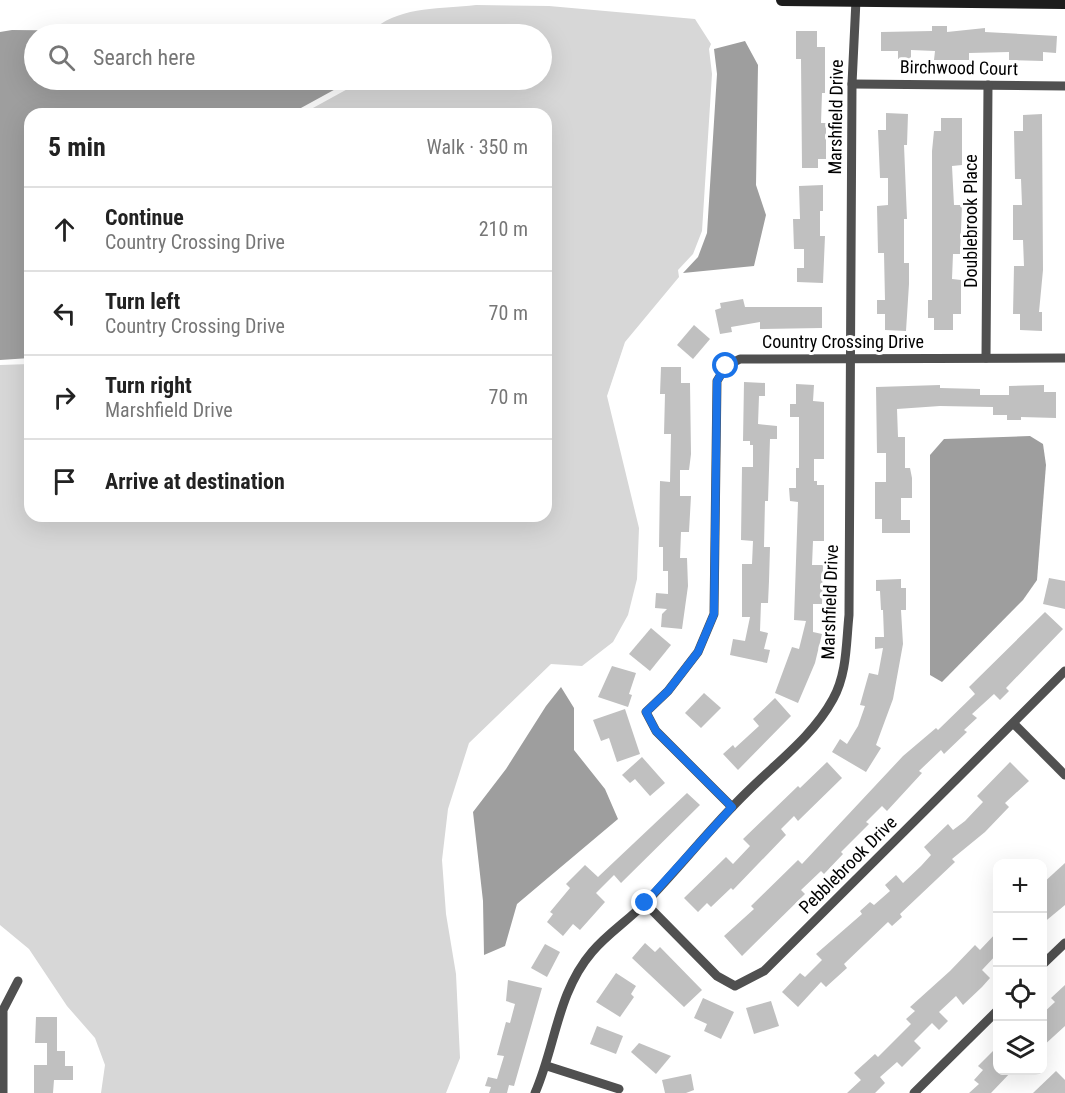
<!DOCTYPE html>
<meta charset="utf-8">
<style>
body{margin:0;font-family:"Roboto Condensed",sans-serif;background:#f2f2f2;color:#222}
.controls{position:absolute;right:18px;bottom:18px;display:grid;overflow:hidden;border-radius:12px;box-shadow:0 6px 24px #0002}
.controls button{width:54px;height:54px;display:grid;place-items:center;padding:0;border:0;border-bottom:2px solid #e0e0e0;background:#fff;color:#222;font:30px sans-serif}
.stop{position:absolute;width:18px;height:18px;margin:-14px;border:4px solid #1a73e8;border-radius:50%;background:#fff}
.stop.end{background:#1a73e8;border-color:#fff;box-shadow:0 2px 6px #0008}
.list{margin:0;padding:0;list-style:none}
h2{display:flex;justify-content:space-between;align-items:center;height:78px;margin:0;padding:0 24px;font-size:26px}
h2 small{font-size:20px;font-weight:400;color:#767676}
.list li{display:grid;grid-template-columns:39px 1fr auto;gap:18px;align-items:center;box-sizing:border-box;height:84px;padding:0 24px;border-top:2px solid #e0e0e0}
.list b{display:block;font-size:22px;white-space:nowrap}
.list p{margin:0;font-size:20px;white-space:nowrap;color:#767676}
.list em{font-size:20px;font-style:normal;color:#767676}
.icon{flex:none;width:33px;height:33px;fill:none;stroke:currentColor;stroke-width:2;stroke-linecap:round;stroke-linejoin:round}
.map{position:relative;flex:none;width:1065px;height:1093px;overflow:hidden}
.search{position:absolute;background:#fff;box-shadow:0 6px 24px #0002;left:24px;top:24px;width:528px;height:66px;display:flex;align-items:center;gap:15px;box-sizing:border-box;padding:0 21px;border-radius:33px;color:#767676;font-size:22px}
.panel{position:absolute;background:#fff;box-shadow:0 6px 24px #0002;left:24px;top:108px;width:528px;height:414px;border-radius:18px}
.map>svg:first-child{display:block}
.green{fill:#d7d7d7}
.water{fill:#9e9e9e}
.building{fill:#c0c0c0}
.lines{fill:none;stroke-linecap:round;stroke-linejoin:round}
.street{stroke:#505050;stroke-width:9}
.secondary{stroke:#1d1d1d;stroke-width:12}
.route{stroke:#1a73e8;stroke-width:8}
.labels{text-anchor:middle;stroke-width:6;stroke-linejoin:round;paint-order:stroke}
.street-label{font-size:18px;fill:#000;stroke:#fff}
</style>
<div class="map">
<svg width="1065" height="1093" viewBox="0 0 1065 1093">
<rect width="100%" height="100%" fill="#fff"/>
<path class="green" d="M 476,5 L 549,6 L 695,19 L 711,44 L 709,49 L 712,74 L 702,231 L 693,254 L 678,270 L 679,277 L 625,342 L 607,396 L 639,528 L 637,579 L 628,615 L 613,642 L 582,666 L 551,664 L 469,743 L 448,809 L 442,860 L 446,914 L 456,974 L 460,1058 L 446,1093 L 101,1093 L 105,1065 L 95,1038 L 67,1006 L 29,949 L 0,925 L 0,365 L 30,364 L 30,516 L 546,516 L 546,114 L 302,114 L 353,86 L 434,80 L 542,80 L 542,34 L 434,34 L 429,28 L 375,28 C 403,6 442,9 476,5 Z"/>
<g class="water">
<polygon points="12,30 429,34 34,34 34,80 360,80 352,80 290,114 30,114 30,358 0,360 0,32"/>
<polygon points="745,41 758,65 756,185 766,215 754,266 683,273 698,257 707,233 717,74 714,49"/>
<polygon points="1030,436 1043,444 1046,465 1037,580 1023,600 942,682 930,675 930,455 944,439"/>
<polygon points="561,687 574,708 574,750 605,789 618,819 517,904 505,946 484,955 483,901 473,812 506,769 546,706"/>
</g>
<g class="building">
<polygon points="932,26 947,26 947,32 985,28 985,32 1057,36 1056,53 1043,52 1043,61 1009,60 1009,52 969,53 969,60 934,60 935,51 911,50 911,59 898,59 898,51 881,51 881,32 932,31"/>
<polygon points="796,31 817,31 817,47 825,47 825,93 822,93 821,123 826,123 826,159 818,159 818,168 802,168 801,59 796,59"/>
<polygon points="886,113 908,114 907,145 904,145 907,219 904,219 904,263 909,263 909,284 906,331 885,330 885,314 877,314 877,300 885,300 884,253 878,253 877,206 888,205 888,178 880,178 878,130 886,130"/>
<polygon points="1042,114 1043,270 1039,312 1042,312 1042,331 1020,330 1020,314 1013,314 1014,266 1024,266 1023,240 1013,240 1013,205 1022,205 1021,179 1015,179 1014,131 1023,131 1023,115"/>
<polygon points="941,118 962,118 962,165 952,166 954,205 962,205 960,254 953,254 952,279 961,280 961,314 953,314 953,330 934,330 934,318 928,318 928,300 932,300 932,151 934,131 941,131"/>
<polygon points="823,185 823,211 820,211 820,236 825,236 823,283 797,282 797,268 804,268 804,249 794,249 793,219 800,219 799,186"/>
<polygon points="743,299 745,307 822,307 822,328 760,329 760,322 731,327 732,332 720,334 715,310 721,308 720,303"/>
<polygon points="694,325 710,339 693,359 677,345"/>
<polygon points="661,367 681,367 681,383 690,383 691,454 689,470 680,470 680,496 691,496 689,532 681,532 680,558 687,558 688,586 682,629 661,627 662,614 667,609 655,608 656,593 668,594 668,571 663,571 663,547 659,547 660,481 670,482 671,434 664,434 665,394 660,394"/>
<polygon points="744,382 765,383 765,396 759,396 758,424 777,426 777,439 770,439 768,501 765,501 764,547 770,547 769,581 768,603 761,603 760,631 768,633 764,649 770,650 767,663 730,655 733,639 745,641 750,617 742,617 742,564 752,564 753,541 741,540 742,467 753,467 753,445 750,445 750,441 743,441"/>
<polygon points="796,384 814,385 813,401 824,402 824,459 814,459 814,481 817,481 817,485 824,485 824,541 813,541 812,565 823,565 822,604 813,604 813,632 822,634 815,663 798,703 775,693 792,647 799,649 806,621 794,620 798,502 790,501 789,488 796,488 796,468 799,468 799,417 790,417 790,404 796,404"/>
<polygon points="940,385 940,388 980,389 980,395 1009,395 1009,386 1044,385 1044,392 1056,392 1056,418 1021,417 1021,420 1007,420 1007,415 993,415 993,407 940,406 897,409 898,437 905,437 905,468 910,468 912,478 912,498 901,498 901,520 910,520 910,533 882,533 882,519 875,519 875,482 886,482 886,453 877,453 876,387"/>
<polygon points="1049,578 1065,581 1065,609 1043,604"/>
<polygon points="901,579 901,588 906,588 906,610 901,610 903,644 893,699 876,745 881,748 866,772 832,752 840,739 847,744 858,726 865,706 860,705 869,673 878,675 883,648 875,649 875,637 884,637 883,610 881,610 880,591 876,591 876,580"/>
<polygon points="1045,612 1063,629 1006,688 1009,691 1000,700 994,694 972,714 977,718 964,730 967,732 944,754 941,750 919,771 922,773 887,811 882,806 866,822 869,824 841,852 843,854 824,874 821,871 801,890 805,894 742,956 724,936 754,909 751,906 798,860 802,864 903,756 936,728 938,730 975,694 969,687"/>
<polygon points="651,628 671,645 650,671 629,654"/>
<polygon points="612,666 636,673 629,694 632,695 628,707 598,697"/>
<polygon points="704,693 721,708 701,728 685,713"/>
<polygon points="775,698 791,716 738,770 723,754 733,745 735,748 759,726 753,719"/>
<polygon points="625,709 640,754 617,762 609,738 601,741 593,720"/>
<polygon points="642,757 665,783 650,796 635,779 630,783 622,775"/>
<polygon points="827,762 842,778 798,821 794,816 781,829 786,835 733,890 731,888 711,907 707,903 698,912 684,898 726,857 733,864 750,846 743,839 798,786 800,788"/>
<polygon points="1010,762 1029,781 1005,803 1009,807 985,832 952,859 955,862 900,914 902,917 892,926 888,922 844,964 847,968 826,987 821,982 798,1007 782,992 800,973 805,977 822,960 816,954 862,914 860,911 870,902 874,905 890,891 885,885 896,875 903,883 921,866 931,855 924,847 948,824 953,830 965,821 983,802 977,796"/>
<polygon points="687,793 700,805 621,883 614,875 596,893 605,902 580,930 573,924 563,936 547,922 553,914 550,912 570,888 566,884 585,865 598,877"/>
<polygon points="1065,863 1065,905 1042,924 1042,884"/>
<polygon points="998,931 998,953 982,970 990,978 982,987 963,1005 956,996 939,1012 948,1021 939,1030 932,1023 914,1041 921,1048 902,1067 897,1062 880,1077 885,1083 875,1093 847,1093 861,1080 854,1073 875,1054 878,1057 911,1024 906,1019 915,1011 910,1007 950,971 975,945 980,950"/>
<polygon points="645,943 655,952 660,947 702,990 684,1007 632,958"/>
<polygon points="545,944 560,952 547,977 531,968"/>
<polygon points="616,973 636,986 631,994 634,997 620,1017 596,1002"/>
<polygon points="508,980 542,988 514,1086 509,1085 507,1093 489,1093 491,1087 485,1086 488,1077 497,1079 504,1056 497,1055 506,1022 510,1023 515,1004 506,1001"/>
<polygon points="1065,985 1065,1026 1042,1047 1042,1014 1055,1002 1051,998"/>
<polygon points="703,998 734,1012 721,1039 704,1031 707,1024 694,1018"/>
<polygon points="771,1001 779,1026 754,1034 746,1008"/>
<polygon points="36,1017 57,1017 57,1051 65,1051 65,1066 73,1066 73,1080 54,1080 53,1093 34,1093 34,1065 47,1065 47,1043 35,1043"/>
<polygon points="597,1026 623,1036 616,1054 590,1044"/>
<polygon points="639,1043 671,1056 656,1074 631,1052"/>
<polygon points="998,1046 998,1071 1012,1071 991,1093 969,1093 979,1084 974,1080 983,1070 978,1066"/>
<polygon points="1056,1071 1065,1080 1065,1093 1033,1093"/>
<polygon points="691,1074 694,1090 686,1093 665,1093 662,1080"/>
</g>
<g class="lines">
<g class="street">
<polyline points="852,84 1065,86"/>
<polyline points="986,358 988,85"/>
<polyline points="1014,724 1065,775"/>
<polyline points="732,807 656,731 646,712 668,691 698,652 714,614 717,381 726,366 740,359 1065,358"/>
<polyline points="645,903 717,976 735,986 764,971 1065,671"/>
<polyline points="1042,965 1065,943"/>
<polyline points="547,1066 619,1089"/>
<polyline points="3,1093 3,1010 18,981"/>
<path d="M 535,1093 C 556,1045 557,993 592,952 C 608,933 629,920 646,902 C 680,867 711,827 747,792 C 776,763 813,736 833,699 C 847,674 846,644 849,615 L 852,84 L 856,0"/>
<polyline points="914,1093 998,1010"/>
</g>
<polyline class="secondary" points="782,0 1065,3"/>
</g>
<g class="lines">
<polyline class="route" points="645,903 732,807 656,731 646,712 668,691 698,652 714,614 717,381 726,366"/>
</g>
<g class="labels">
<g class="street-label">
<text transform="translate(959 68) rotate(1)" y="6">Birchwood Court</text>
<text transform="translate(836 117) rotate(-89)" y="6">Marshfield Drive</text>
<text transform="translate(971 221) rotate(-90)" y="6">Doublebrook Place</text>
<text x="843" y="348">Country Crossing Drive</text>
<text transform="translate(830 602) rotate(-88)" y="6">Marshfield Drive</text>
<text transform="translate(848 865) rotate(-45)" y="6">Pebblebrook Drive</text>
</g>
</g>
</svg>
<div class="controls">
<button>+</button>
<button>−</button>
<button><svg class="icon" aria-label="locate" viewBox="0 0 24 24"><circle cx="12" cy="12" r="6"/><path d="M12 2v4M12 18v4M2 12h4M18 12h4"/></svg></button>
<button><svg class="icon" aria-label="layers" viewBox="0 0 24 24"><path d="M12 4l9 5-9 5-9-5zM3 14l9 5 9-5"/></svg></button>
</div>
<div class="stop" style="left:726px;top:366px"></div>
<div class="stop end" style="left:645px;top:903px"></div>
<div class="search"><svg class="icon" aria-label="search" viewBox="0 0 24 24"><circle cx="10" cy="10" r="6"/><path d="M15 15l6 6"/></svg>Search here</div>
<section class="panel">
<h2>5 min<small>Walk · 350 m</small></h2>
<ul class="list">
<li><svg class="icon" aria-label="ahead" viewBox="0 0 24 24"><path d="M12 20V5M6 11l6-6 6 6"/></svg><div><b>Continue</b><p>Country Crossing Drive</p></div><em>210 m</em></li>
<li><svg class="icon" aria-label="left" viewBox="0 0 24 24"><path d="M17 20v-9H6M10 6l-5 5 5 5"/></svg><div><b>Turn left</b><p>Country Crossing Drive</p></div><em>70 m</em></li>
<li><svg class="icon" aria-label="right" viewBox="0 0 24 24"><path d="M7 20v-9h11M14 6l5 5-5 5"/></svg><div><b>Turn right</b><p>Marshfield Drive</p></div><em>70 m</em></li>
<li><svg class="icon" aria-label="arrive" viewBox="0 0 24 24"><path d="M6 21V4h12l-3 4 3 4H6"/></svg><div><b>Arrive at destination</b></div></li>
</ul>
</section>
</div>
